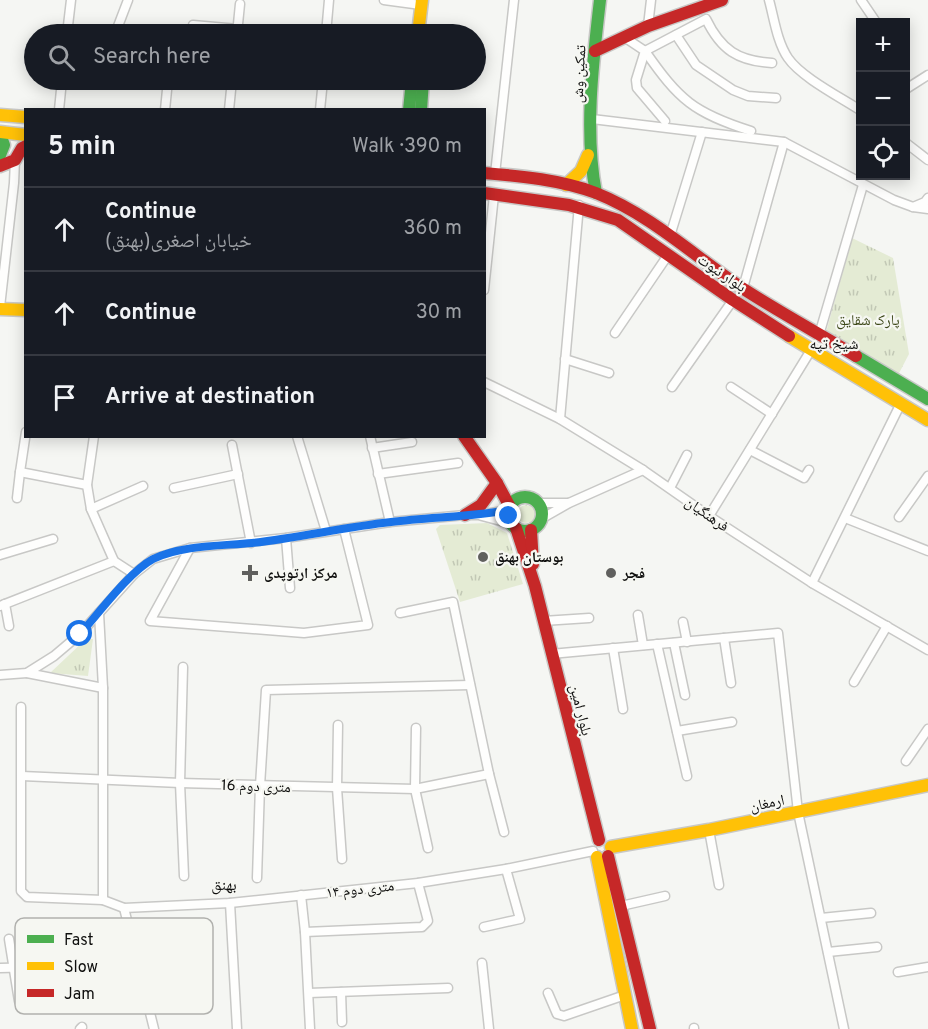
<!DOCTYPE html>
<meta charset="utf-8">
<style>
body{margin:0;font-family:Overpass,"Noto Naskh Arabic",sans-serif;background:#242831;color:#f1f3f6}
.controls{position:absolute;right:18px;top:18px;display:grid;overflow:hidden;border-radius:0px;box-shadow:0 3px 15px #0003}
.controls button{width:54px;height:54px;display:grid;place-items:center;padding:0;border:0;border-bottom:2px solid #363941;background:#171b24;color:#f1f3f6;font:30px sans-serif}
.stop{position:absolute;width:18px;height:18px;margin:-14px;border:4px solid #1a73e8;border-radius:50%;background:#fff}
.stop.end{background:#1a73e8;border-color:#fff;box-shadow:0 2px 6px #0008}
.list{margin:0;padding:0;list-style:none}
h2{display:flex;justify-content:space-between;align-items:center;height:78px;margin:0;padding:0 24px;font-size:26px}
h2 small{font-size:20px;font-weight:400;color:#9ea1a6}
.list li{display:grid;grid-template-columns:39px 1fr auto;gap:18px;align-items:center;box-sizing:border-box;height:84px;padding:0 24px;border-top:2px solid #363941}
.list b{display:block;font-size:22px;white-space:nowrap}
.list p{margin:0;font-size:20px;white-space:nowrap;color:#9ea1a6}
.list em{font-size:20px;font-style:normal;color:#9ea1a6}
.icon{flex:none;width:33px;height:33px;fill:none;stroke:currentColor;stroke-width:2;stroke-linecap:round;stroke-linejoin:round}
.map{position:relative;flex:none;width:928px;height:1029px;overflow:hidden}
.search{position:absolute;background:#171b24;box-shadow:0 3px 15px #0003;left:24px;top:24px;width:462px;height:66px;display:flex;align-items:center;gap:15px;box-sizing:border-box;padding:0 21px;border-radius:33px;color:#9ea1a6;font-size:22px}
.panel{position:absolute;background:#171b24;box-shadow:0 3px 15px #0003;left:24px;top:108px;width:462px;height:330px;border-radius:0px}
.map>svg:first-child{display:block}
.grass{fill:url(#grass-tufts)}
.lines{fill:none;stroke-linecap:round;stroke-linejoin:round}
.street-casing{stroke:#c8c8c6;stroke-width:11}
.fast-casing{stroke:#c8c8c6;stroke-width:15}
.slow-casing{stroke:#c8c8c6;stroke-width:15}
.jam-casing{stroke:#c8c8c6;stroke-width:15}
.street{stroke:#fefefd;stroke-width:8}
.fast{stroke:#4caf50;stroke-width:12}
.slow{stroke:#ffc107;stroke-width:12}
.jam{stroke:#c62828;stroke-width:12}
.route{stroke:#1a73e8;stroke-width:8}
.poi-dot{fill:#60605e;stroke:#f6f7f2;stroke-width:2}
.labels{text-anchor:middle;stroke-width:4.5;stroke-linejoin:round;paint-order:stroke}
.street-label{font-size:15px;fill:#0f0f0e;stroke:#f6f7f2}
.park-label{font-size:15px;fill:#3d4819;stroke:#f6f7f2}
.poi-label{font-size:15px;font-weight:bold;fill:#0f0f0e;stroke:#f6f7f2;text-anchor:start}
.neighbourhood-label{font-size:16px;fill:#0f0f0e;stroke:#f6f7f2}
.key{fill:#f6f7f2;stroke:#b1b1ae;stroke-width:1.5}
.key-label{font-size:16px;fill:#0f0f0e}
</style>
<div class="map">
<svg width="928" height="1029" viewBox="0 0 928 1029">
<defs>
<pattern id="grass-tufts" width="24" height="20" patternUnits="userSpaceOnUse" patternTransform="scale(1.5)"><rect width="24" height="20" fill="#e4ebd4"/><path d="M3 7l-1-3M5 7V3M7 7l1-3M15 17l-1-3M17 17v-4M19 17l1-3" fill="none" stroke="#c2c8b5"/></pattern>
</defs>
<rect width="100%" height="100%" fill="#f5f6f3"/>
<g class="grass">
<polygon points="852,238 893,258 909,354 896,379 825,336"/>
<circle cx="526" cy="514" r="9"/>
<polygon points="487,523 507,533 523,584 460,602 436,529 440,525"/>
<polygon points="86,639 93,639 88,676 50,673"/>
</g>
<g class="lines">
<defs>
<g id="street">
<polyline points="384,0 421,5"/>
<path d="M 769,0 C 774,18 777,42 788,58 C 801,77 840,97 860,110"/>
<polyline points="861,0 876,22"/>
<polyline points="193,25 238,29"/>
<polyline points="648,26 651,0"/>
<polyline points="67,34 71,0"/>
<polyline points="115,34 128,0"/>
<polyline points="237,34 240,4"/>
<polyline points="326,34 329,0"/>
<polyline points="676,35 696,65 733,90 748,96 776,98"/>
<polyline points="624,37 645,51 636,80 637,88 665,121"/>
<polyline points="906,89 928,75"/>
<polyline points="59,110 62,80"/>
<polyline points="165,110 168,80"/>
<polyline points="229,110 232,80"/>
<polyline points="320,110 323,80"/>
<polyline points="592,119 784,142 894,200 913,207 928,209"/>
<path d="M 751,131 C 694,113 679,100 645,51 L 706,19 C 721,50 738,61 772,63"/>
<polyline points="906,143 928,160"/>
<polyline points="495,174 514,0"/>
<polyline points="913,207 925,202 928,198"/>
<polyline points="670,236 702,132"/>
<polyline points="743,288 784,142"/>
<polyline points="484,290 494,195"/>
<polyline points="0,307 14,183 15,160"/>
<polyline points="615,333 668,255"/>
<polyline points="819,335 863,185"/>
<polyline points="565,359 609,373"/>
<polyline points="484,382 560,419 643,470 709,516 812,583 928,650"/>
<polyline points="672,387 733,300"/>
<polyline points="731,387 772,414"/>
<polyline points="560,419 579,205"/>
<polyline points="26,432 20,472 87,485"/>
<polyline points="94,436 87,485 91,509 114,561 134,574"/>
<polyline points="297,436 326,531"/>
<polyline points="370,436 390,522"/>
<polyline points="232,445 251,543"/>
<polyline points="372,448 412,442"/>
<polyline points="750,450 804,478 809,470"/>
<polyline points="378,474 458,463"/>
<polyline points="174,488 238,474"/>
<polyline points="670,488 687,455"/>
<polyline points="17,498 20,472"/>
<polyline points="538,503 568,503"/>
<polyline points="91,509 143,486"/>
<polyline points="482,516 512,524"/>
<polyline points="709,516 811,350"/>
<polyline points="899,517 928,476"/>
<polyline points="845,518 928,551"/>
<polyline points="541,519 569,503 643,470"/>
<polyline points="286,538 290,588"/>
<polyline points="190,548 150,621 304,633 368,625 344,529"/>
<polyline points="0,555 53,539"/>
<polyline points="812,583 901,403"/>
<polyline points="5,604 9,626"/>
<polyline points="0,606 114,561"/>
<polyline points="99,613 103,688 103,900"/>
<polyline points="400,613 453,602 489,774 504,832"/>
<polyline points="638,615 643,645"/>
<polyline points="543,621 589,618"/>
<polyline points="683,622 687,642"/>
<polyline points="724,638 731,683"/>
<polyline points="674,643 685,695"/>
<polyline points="657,644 687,776"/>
<polyline points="613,648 623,709"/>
<polyline points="551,654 778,633 798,812 844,1029"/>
<polyline points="183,667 180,783 184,876"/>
<polyline points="27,673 103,688"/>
<polyline points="0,675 27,673 54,656 80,634 134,574 153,559 190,548 286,538 390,522 465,515 479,515 509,510"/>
<polyline points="854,682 887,626"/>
<polyline points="21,707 21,891 27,897 103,900 124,908 230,903 418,883 506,869 593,851"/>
<polyline points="338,725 337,788 342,859"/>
<polyline points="416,728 415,789 428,848"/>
<polyline points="677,731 732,722"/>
<polyline points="906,761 928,729"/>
<polyline points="22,776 180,783 415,789 489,774"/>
<polyline points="709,830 719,885"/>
<polyline points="257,878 260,786 266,690 470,685"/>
<polyline points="301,895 305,932 310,1029"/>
<polyline points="230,903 237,1029"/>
<polyline points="621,906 665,896"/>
<polyline points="124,908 154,1029"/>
<polyline points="821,918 871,913"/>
<polyline points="484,927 520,919 506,869"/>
<polyline points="100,932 109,985"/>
<polyline points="305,932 422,927 428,921 418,883"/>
<polyline points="62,934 71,990"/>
<polyline points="9,939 19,1001"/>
<polyline points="828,952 877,947"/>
<polyline points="482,963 489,1029"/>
<polyline points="0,968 116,965"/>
<polyline points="898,972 928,967"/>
<polyline points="341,992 342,1022"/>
<polyline points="309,993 448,988"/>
<polyline points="548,993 557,1014 564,1016 625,995"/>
<polyline points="694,1028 694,1029"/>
<polyline points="80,1029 82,1027"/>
</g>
<g id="fast">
<polyline points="409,110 412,80"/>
<polyline points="421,110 423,80"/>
<polyline points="0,134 4,145 0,155"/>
<path d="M 596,193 C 584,132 593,61 600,0"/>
<polyline points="856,356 928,399"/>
<circle cx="525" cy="514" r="17"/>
</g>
<g id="slow">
<polyline points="418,34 422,0"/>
<polyline points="0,115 26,117"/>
<polyline points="0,132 26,135"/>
<polyline points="566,185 581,171 588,155"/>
<polyline points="0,309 26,310"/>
<polyline points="789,336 928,420"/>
<polyline points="611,847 709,830 928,785"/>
<polyline points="597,857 632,1029"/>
</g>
<g id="jam">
<polyline points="595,51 648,26 722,0"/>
<polyline points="0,166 15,160 22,148 26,146"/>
<path d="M 484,173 C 521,176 562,180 596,193 C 651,215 694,256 742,288 C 779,312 818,333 856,356"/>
<polyline points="484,193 569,205 618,220 733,300 789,336"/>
<polyline points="464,436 497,483 510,507"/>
<polyline points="465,515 481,505 497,483"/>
<polyline points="516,528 535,586 599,840"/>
<polyline points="531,530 533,564"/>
<polyline points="608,856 650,1029"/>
</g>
</defs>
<use href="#street" class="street-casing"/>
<use href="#fast" class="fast-casing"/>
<use href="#slow" class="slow-casing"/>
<use href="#jam" class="jam-casing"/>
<use href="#street" class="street"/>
<use href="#fast" class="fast"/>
<use href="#slow" class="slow"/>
<use href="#jam" class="jam"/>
</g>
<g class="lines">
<path class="route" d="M 80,634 C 99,613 129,572 153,559 C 182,545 221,546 252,543 C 298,538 345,527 391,522 C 431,517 470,517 509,510 L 509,516"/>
</g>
<g class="poi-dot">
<circle cx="483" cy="557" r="6"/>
<path d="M247 564h6v6h6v6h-6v6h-6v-6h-6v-6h6z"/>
<circle cx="611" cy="573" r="6"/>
</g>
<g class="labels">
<g class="street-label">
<text transform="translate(579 74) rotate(-87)" y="5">تمکین وش</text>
<text transform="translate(722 273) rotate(34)" y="5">بلوار نبوت</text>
<text transform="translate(707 514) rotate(35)" y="5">فرهنگیان</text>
<text transform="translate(581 710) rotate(76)" y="5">بلوار امین</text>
<text transform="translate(256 786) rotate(2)" y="5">16 متری دوم</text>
<text transform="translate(767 803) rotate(-12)" y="5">ارمغان</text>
<text transform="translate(360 889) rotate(-6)" y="5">۱۴ متری دوم</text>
</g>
<g class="park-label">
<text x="868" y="325">پارک شقایق</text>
</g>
<g class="poi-label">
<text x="495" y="562">بوستان بهنق</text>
<text x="264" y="578">مرکز ارتوپدی</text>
<text x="623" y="578">فجر</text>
</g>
<g class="neighbourhood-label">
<text x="834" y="349">شیخ تپه</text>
<text x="224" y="890">بهنق</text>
</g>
</g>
<rect x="15" y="918" width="198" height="96" rx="9" class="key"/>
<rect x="27" y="935" width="27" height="8" fill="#4caf50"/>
<rect x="27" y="962" width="27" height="8" fill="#ffc107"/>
<rect x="27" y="989" width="27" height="8" fill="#c62828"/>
<g class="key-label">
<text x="64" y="945">Fast</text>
<text x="64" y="972">Slow</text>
<text x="64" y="999">Jam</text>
</g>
</svg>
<div class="controls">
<button>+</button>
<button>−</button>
<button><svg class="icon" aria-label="locate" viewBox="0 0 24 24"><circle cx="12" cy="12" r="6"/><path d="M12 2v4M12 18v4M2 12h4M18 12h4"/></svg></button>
</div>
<div class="stop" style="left:80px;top:634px"></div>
<div class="stop end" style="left:509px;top:516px"></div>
<div class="search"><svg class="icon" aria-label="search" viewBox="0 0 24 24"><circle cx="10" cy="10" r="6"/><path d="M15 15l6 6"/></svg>Search here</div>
<section class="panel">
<h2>5 min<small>Walk · 390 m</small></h2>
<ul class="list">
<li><svg class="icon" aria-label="ahead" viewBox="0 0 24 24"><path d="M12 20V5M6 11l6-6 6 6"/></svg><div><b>Continue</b><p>خیابان اصغری(بهنق)</p></div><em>360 m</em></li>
<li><svg class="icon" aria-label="ahead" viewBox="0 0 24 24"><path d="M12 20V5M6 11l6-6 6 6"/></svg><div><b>Continue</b></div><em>30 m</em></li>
<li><svg class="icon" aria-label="arrive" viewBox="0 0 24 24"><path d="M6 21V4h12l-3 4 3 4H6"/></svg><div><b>Arrive at destination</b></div></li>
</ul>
</section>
</div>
